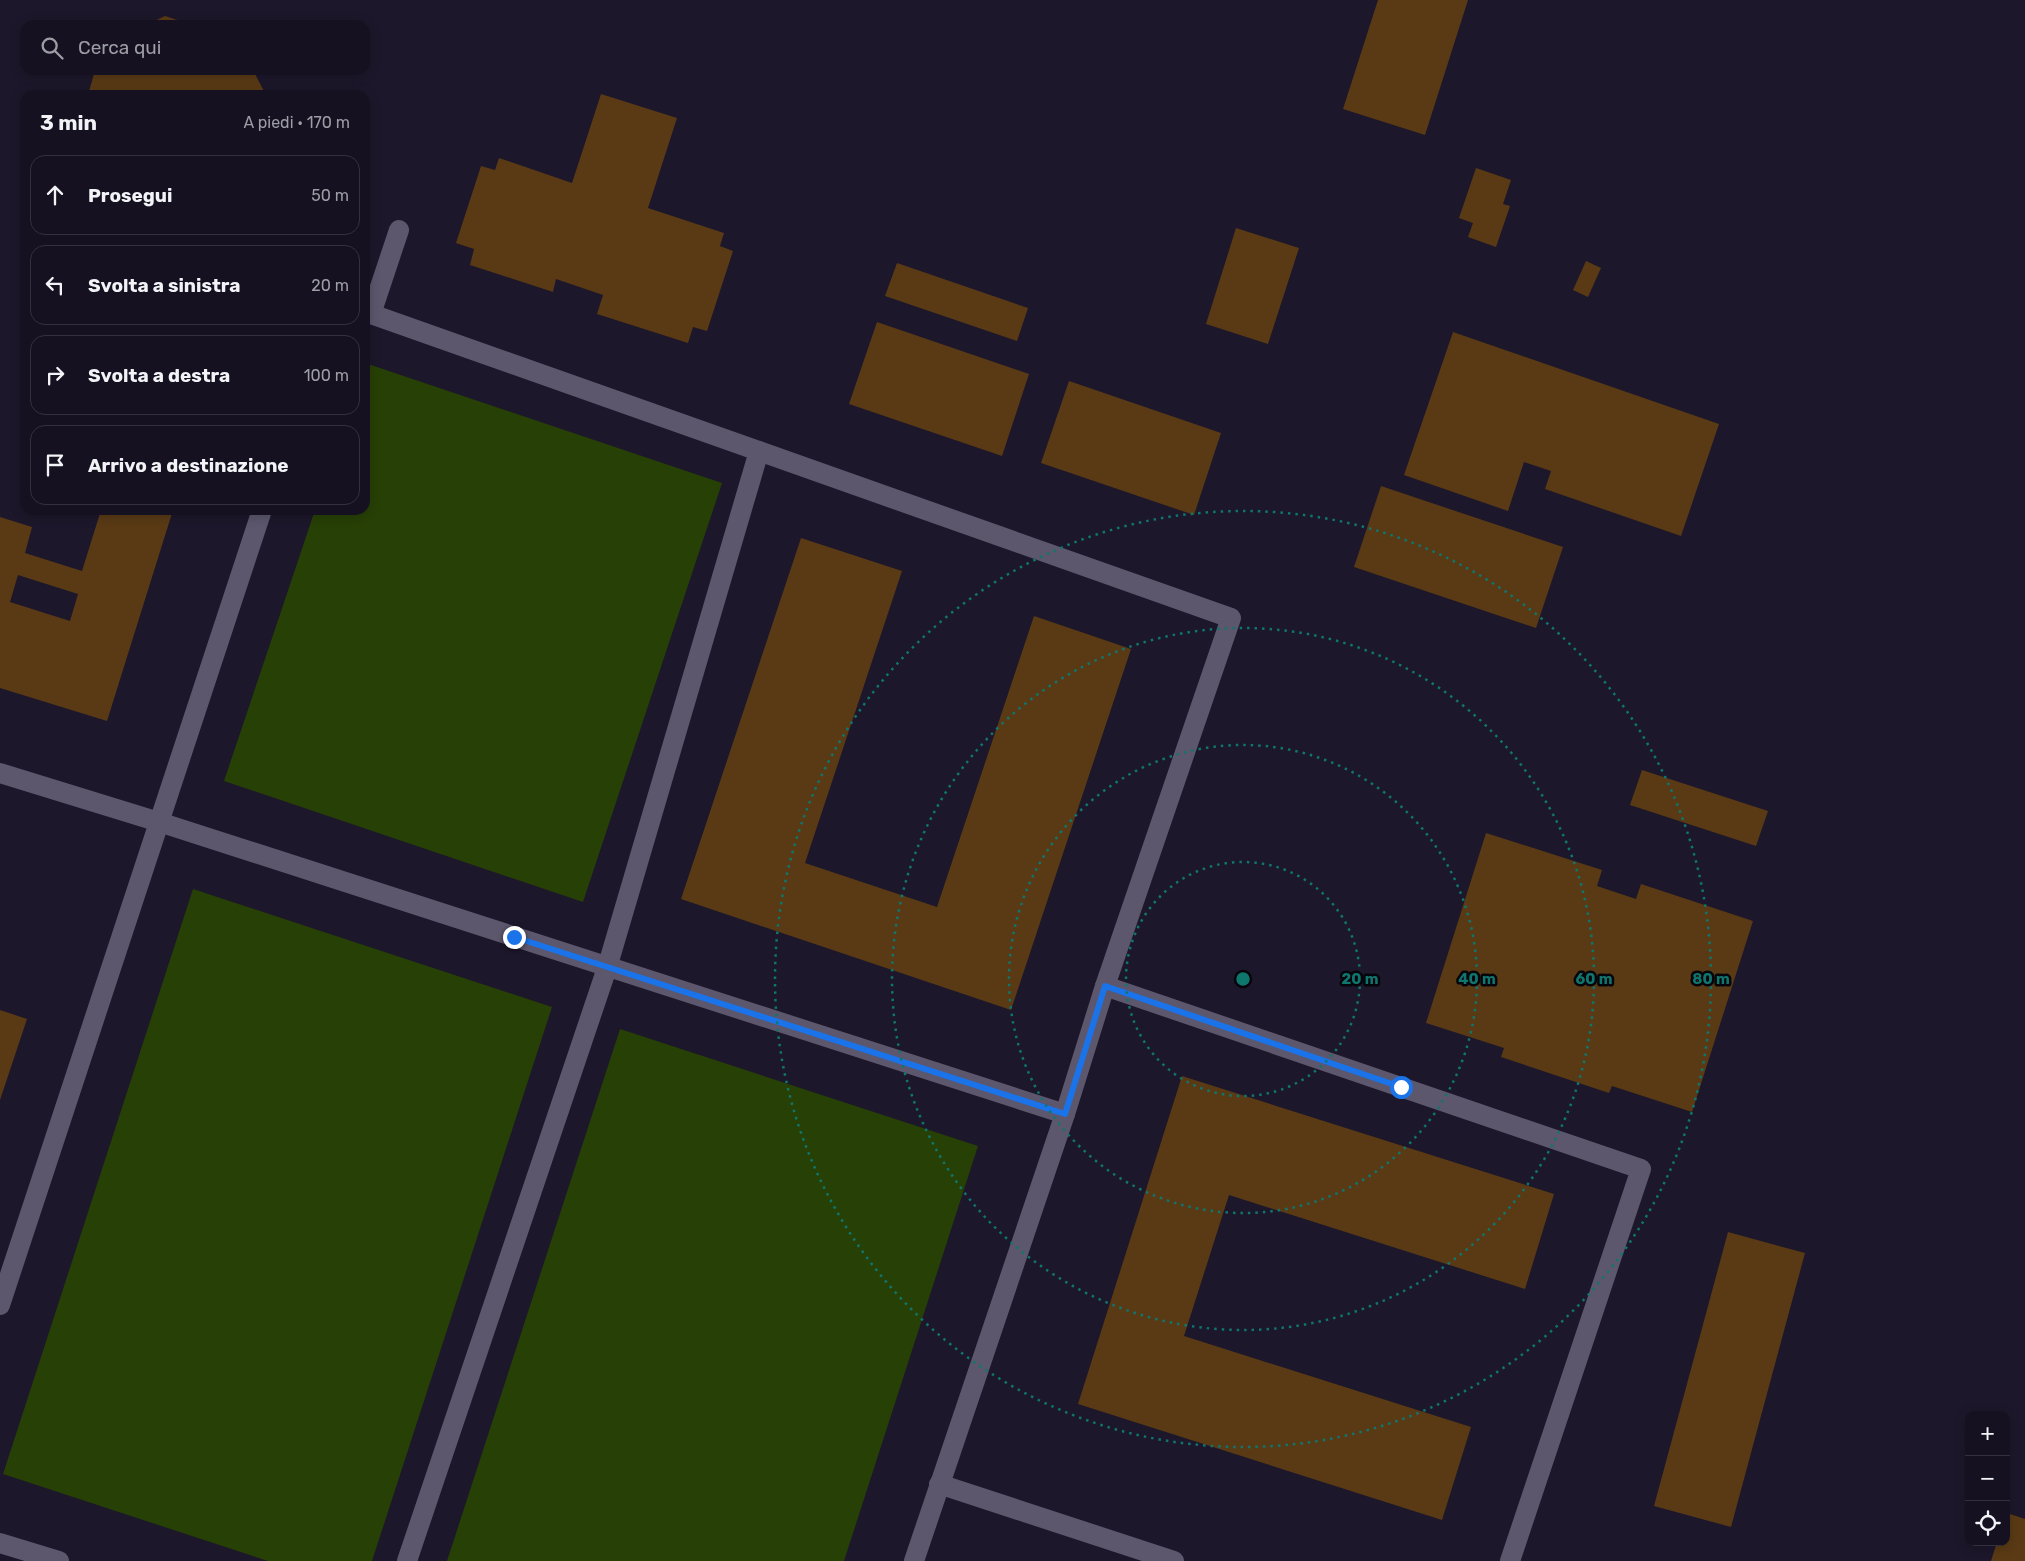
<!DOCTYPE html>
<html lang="it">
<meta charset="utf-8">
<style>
body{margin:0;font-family:Rubik,sans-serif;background:#221f2d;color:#f1f3f6}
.controls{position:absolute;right:15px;bottom:15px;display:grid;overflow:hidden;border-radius:10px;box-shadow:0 2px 12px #0003}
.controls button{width:45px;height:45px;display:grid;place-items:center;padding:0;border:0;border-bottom:1px solid #34313e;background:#151120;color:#f1f3f6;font:25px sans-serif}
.stop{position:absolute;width:15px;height:15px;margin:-11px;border:4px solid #1a73e8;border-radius:50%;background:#fff}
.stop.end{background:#1a73e8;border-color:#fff;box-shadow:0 1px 5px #0008}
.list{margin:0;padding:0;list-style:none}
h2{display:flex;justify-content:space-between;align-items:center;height:65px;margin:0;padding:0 20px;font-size:21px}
h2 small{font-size:16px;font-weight:400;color:#9d9da5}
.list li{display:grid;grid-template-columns:32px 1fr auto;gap:15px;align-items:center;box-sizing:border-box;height:80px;margin:0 10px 10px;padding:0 10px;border:1px solid #34313e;border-radius:15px}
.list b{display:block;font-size:19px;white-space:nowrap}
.list em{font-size:16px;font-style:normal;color:#9d9da5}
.icon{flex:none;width:28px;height:28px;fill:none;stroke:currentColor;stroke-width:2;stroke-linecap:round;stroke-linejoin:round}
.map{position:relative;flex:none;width:2025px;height:1561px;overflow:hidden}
.search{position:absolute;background:#151120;box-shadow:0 2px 12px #0003;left:20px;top:20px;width:350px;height:55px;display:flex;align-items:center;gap:12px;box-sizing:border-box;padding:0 18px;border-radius:15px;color:#9d9da5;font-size:19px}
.panel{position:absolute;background:#151120;box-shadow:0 2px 12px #0003;left:20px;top:90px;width:350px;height:425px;border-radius:15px}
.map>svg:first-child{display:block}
.green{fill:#274006}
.building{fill:#593a15;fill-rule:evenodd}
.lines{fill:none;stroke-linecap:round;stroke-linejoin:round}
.service{stroke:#5c576d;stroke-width:20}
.route{stroke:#1a73e8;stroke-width:6}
.ring{fill:none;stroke:#0f766e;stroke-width:2.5;stroke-dasharray:2.5 5}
.centre{fill:#0f766e;stroke:#06050c;stroke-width:2.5}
.ring-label{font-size:15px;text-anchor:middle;font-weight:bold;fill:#0f766e;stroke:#06050c;stroke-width:5;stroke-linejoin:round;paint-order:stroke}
</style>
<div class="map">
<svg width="2025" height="1561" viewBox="0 0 2025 1561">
<rect width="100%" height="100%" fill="#1c172a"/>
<g class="green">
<polygon points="365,363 722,483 583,902 224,781 315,510 365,510"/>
<polygon points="193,889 552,1007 372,1561 268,1561 3,1474"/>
<polygon points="620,1029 978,1146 844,1561 447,1561"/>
</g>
<g class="building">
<polygon points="1378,0 1468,0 1425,135 1343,109"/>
<polygon points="165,16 193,25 146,25"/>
<polygon points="95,70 253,70 266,95 88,95"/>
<polygon points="601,94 677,118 648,208 724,233 720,246 733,251 707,331 693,327 688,343 597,314 603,295 556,279 553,292 470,265 474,249 456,243 481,166 495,170 499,158 572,183"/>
<polygon points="1476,168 1511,180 1503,204 1510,206 1496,247 1468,237 1473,223 1459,218"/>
<polygon points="1236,228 1299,248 1268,344 1206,324"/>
<polygon points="1586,261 1601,268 1588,297 1573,290"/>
<polygon points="897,263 1028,308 1017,341 885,296"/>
<polygon points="877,322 1029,374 1002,456 849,404"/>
<polygon points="1453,332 1719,424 1681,536 1545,489 1551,471 1524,462 1508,511 1404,475"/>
<polygon points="1069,381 1221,433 1194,515 1041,463"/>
<polygon points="1381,486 1563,547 1536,628 1354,567"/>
<path d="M 101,510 L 173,510 L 107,721 L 0,688 L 0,517 L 32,527 L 25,553 L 82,571 ZM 18,575 L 78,594 L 70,621 L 10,602 Z"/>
<polygon points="801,538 902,571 805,863 937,907 1034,616 1131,649 1011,1010 681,899"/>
<polygon points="1642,770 1768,811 1756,846 1630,805"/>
<polygon points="1486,833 1602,870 1597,886 1636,899 1641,884 1753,921 1692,1112 1612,1086 1609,1093 1501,1057 1504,1048 1426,1023"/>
<polygon points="0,1010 27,1019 0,1100"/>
<polygon points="1182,1076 1554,1194 1525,1289 1229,1195 1184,1336 1471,1427 1442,1520 1078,1404"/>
<polygon points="1728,1232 1805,1253 1731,1527 1654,1506"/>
<polygon points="2007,1513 2025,1519 2025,1561 1991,1561 1997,1542 2006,1542"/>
</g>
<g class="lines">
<g class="service">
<polyline points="365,312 371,314 399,230"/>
<polyline points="371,314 1231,618 1105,986 1065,1114 914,1561"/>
<polyline points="0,773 159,822 1065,1114"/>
<polyline points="1105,986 1641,1169 1510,1561"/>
<polyline points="0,1305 262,510"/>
<polyline points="939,1484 1174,1561"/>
<polyline points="0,1543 59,1561"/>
<polyline points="407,1561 607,968 759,451"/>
</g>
</g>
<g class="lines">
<polyline class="route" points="514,937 1065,1114 1105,986 1401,1087"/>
</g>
<g class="ring">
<circle cx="1243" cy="979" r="117"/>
<circle cx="1243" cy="979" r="234"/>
<circle cx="1243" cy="979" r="351"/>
<circle cx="1243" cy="979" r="468"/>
</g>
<circle cx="1243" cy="979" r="8" class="centre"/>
<g class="ring-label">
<text x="1360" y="984">20 m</text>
<text x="1477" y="984">40 m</text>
<text x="1594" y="984">60 m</text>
<text x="1711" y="984">80 m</text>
</g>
</svg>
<div class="controls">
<button>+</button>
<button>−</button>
<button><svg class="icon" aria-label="locate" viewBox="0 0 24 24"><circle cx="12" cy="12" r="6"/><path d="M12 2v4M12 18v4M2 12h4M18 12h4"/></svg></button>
</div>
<div class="stop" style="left:1401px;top:1087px"></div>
<div class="stop end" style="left:514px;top:937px"></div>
<div class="search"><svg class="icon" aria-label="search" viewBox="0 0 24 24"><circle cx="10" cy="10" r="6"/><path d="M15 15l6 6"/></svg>Cerca qui</div>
<section class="panel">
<h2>3 min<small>A piedi · 170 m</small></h2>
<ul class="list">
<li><svg class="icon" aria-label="ahead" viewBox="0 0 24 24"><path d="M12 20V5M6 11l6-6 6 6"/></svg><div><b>Prosegui</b></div><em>50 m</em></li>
<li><svg class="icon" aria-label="left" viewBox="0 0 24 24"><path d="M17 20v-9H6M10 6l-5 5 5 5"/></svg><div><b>Svolta a sinistra</b></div><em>20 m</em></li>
<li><svg class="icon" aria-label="right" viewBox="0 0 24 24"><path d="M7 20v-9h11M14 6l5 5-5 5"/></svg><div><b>Svolta a destra</b></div><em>100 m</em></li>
<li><svg class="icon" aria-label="arrive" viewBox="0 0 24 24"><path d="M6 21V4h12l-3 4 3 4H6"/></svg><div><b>Arrivo a destinazione</b></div></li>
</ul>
</section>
</div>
